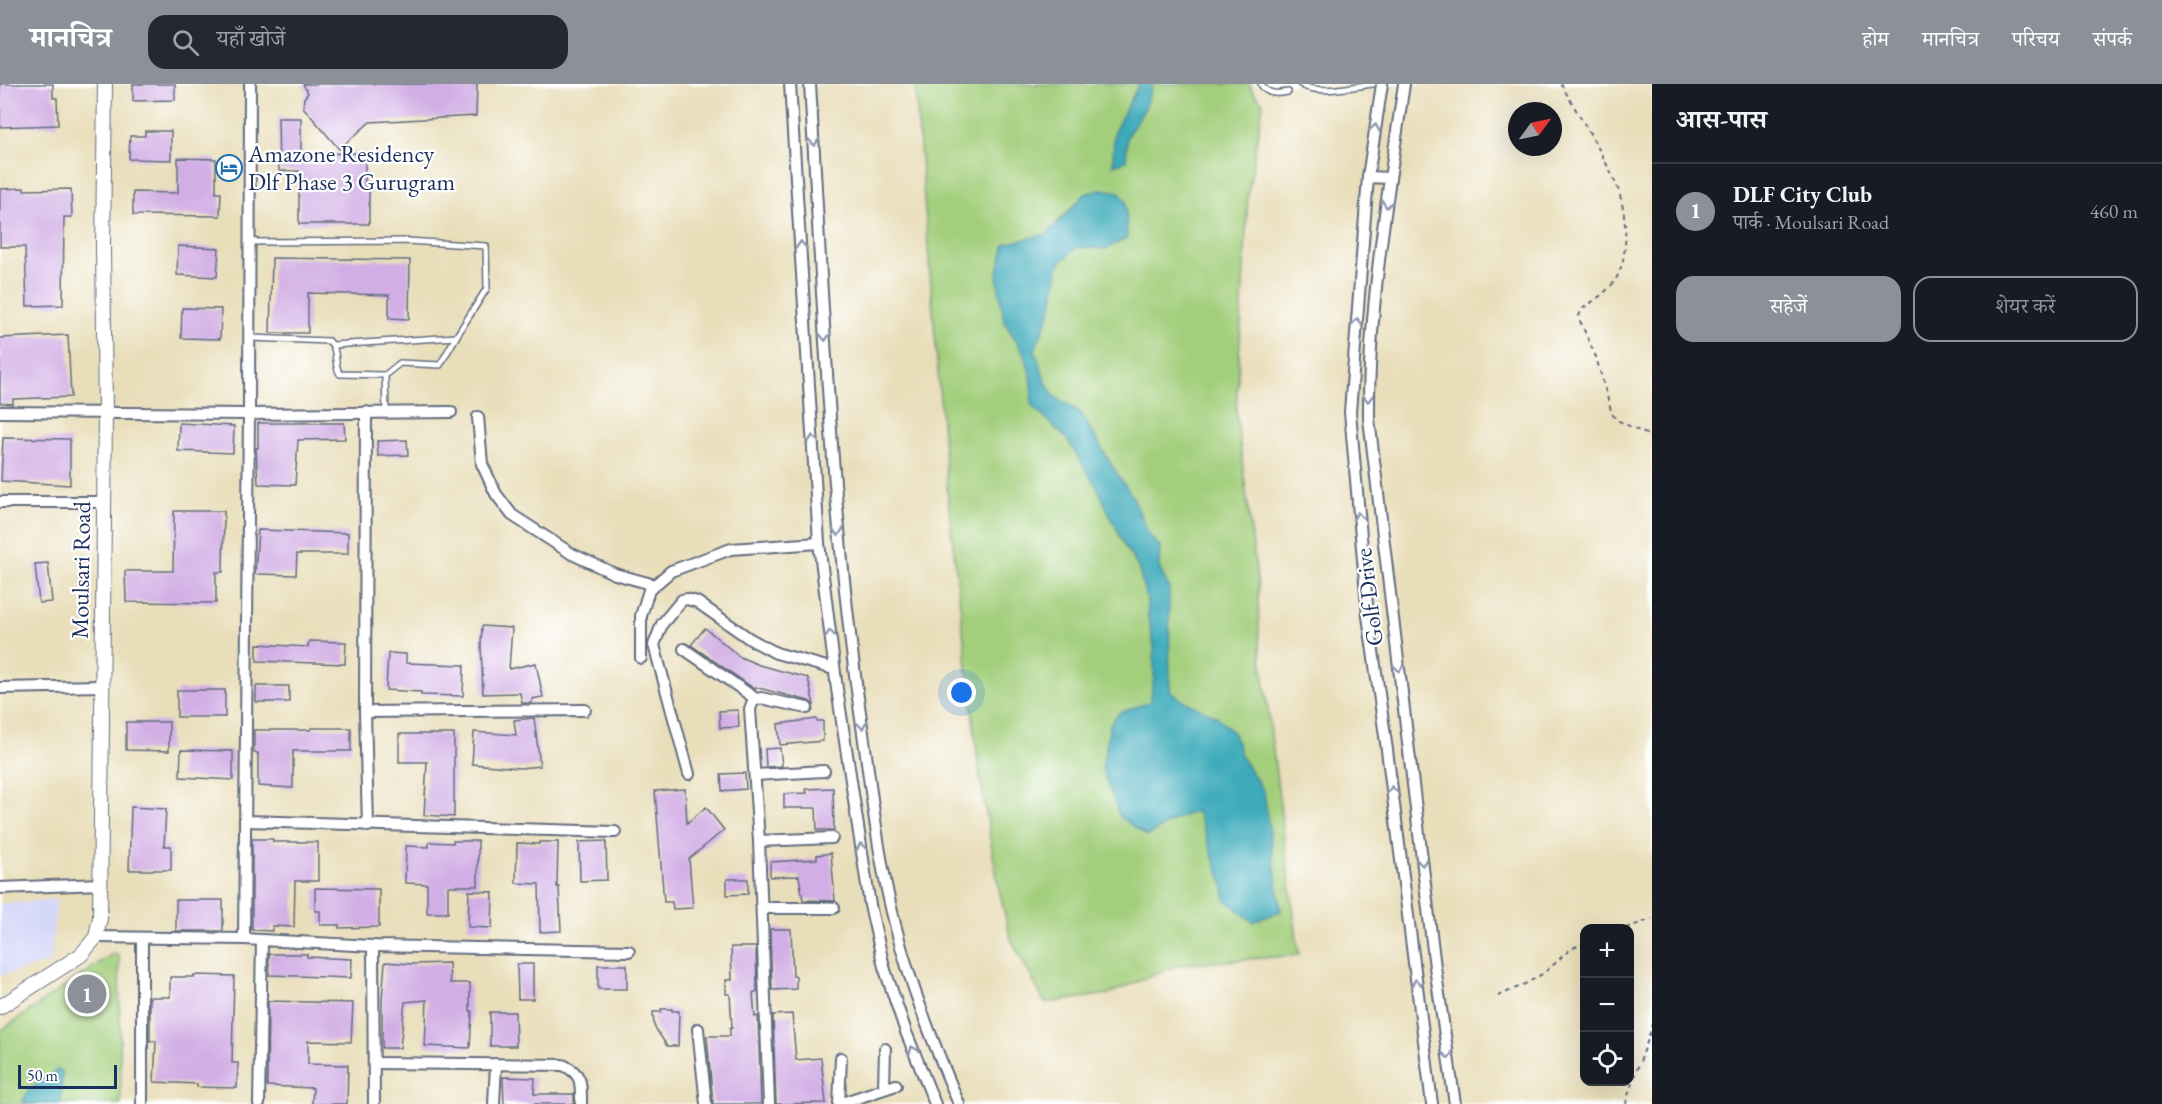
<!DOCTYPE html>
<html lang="hi">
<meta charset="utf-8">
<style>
body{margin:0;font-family:"EB Garamond","Noto Serif Devanagari",serif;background:#242831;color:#f1f3f6}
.controls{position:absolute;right:18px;bottom:18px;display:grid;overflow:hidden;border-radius:12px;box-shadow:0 6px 24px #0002}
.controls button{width:54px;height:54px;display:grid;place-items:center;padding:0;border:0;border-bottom:2px solid #363941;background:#171b24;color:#f1f3f6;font:30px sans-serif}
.compass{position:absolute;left:1508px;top:18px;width:54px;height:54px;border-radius:50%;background:#171b24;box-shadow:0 6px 24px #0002;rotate:57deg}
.scale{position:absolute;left:18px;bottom:15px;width:99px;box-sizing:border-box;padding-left:6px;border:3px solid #1b2f5e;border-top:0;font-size:16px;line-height:21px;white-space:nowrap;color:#1b2f5e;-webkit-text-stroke:4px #fff;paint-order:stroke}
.you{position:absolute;left:962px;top:609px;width:21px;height:21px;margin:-15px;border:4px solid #fff;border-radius:50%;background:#1a73e8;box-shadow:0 0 0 9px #1a73e833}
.badge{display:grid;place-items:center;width:39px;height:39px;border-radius:50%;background:#8c9099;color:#fff;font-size:20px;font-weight:700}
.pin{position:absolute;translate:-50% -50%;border:3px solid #fff;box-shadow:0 2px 6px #0006}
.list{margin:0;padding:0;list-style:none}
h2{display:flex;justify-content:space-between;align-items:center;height:78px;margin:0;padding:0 24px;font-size:26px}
h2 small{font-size:20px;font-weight:400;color:#9ea1a6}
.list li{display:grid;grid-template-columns:39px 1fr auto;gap:18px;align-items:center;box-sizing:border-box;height:96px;padding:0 24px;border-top:2px solid #363941}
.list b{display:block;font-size:22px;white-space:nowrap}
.list p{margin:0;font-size:20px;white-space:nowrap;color:#9ea1a6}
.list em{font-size:20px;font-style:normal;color:#9ea1a6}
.actions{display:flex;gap:12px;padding:18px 24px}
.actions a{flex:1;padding:14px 0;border:2px solid #8c9099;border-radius:18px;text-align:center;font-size:21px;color:#8c9099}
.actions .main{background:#8c9099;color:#fff}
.icon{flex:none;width:33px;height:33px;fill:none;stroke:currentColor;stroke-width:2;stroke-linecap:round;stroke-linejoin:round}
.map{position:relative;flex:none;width:1652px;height:1020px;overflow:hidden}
header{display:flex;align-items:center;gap:36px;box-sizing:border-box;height:84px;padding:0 30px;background:#8c9099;color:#fff}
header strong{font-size:28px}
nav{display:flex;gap:33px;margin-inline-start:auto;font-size:21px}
.search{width:420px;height:54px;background:#242831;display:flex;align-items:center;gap:15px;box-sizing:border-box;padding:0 21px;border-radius:18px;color:#9ea1a6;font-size:22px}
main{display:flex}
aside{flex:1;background:#171b24}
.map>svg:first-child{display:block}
.built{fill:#d6d8f9}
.green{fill:#a3cf7b;stroke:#5f7f6c;stroke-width:1.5}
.water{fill:#3dabbb;stroke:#2c6d8c;stroke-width:1.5}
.building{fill:#d1aee5}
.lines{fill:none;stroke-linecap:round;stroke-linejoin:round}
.service-casing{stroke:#636c7e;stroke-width:8}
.minor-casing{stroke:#636c7e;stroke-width:14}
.tertiary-casing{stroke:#636c7e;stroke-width:16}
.path{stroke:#636c7e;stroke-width:2;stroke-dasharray:4.5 4.5;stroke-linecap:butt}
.service{stroke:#fff;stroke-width:5}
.minor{stroke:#fff;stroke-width:10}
.tertiary{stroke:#fff;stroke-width:14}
.oneway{stroke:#8d97ae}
.labels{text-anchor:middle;stroke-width:4.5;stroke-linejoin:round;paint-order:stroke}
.poi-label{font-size:24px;fill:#1b2f5e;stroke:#fff;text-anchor:start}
.street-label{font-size:24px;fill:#1b2f5e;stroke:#fff}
</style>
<header>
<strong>मानचित्र</strong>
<div class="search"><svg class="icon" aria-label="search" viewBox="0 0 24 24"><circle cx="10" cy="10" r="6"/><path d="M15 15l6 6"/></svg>यहाँ खोजें</div>
<nav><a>होम</a><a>मानचित्र</a><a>परिचय</a><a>संपर्क</a></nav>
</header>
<main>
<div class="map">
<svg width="1652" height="1020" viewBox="0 0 1652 1020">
<rect width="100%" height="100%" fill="#fff"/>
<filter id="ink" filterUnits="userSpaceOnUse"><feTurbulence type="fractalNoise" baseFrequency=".0167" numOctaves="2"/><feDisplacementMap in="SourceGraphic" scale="12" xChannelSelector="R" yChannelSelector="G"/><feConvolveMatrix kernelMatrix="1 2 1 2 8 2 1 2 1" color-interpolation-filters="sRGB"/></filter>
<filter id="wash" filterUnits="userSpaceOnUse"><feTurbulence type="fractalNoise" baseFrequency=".008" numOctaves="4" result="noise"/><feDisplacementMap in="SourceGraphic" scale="24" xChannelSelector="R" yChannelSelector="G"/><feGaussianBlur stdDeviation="1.35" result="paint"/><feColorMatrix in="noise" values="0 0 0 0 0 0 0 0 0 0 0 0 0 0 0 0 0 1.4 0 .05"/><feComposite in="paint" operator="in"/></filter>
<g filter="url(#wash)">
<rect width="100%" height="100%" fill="#e9deba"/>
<polygon class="built" points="57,815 50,878 0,892 0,820"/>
<g class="green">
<polygon points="915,0 1250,0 1252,7 1263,19 1248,110 1236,328 1258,503 1259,555 1299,871 1178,881 1108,910 1045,919 1010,853 998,800 979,687 948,416"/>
<polygon points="114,869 119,873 121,1020 0,1020 0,947"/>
</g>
<g class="water">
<polygon points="1139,0 1153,0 1144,26 1127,52 1126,77 1113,81 1114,48"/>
<path d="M 1102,105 L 1119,108 L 1126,117 L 1127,154 L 1106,165 L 1077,163 L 1059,180 L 1051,226 L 1035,266 L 1045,296 L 1054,312 L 1081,329 L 1114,385 L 1133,413 L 1149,451 L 1160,463 L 1159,483 L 1169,504 L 1170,607 L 1184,617 L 1218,633 L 1234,650 L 1242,674 L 1264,708 L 1281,827 L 1253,838 L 1225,815 C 1224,797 1219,789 1213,773 C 1207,757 1204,742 1196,727 L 1174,736 L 1147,752 L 1120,733 L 1102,685 L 1110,640 L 1119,629 L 1150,618 L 1154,594 L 1154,562 L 1148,533 L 1147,516 L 1138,483 L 1125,463 L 1098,405 L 1067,355 L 1032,322 L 1031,291 L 1023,268 L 1004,237 L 997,191 L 1005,160 L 1047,150 L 1085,110 Z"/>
<polygon points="57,986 62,987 61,1020 27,1020 23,1017 29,1005"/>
</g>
<g id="blocks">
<g class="building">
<polygon points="0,0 53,0 53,14 57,14 58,41 0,43"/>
<polygon points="133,0 175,0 175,16 133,17"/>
<polygon points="303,0 477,0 476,32 370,38 339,65 303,23 304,14 308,9"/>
<polygon points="278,34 301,34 301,70 365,69 365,105 369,105 369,140 299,140 299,87 279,87"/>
<polygon points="145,47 171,47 171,76 129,75 130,52 145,52"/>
<polygon points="178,74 216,75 216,109 221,109 220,132 133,131 133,108 178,109"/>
<polygon points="24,104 24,106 71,105 72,133 64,133 63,221 27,222 25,163 0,163 0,105"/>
<polygon points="178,162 219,164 217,193 177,191"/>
<polygon points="272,174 410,176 409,235 389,234 389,211 308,209 308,249 270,249"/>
<polygon points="182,224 221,225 220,255 181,254"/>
<polygon points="68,251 71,313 13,315 13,320 0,319 0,254"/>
<polygon points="179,339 234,342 233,369 178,367"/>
<polygon points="258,339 344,339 345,355 298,356 295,401 258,400 256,364 258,364"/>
<polygon points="3,354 70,355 70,401 1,397"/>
<polygon points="407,356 408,371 378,372 377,357"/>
<polygon points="174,427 224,427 223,488 216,488 216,519 126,518 125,487 173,487"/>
<polygon points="258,446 348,449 348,470 297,470 296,491 255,490"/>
<polygon points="48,479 52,518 39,519 35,480"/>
<polygon points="482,542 512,544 509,585 536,579 543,613 532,615 532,619 522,619 520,609 483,610 481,560"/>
<polygon points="705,544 740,573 759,581 808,594 814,621 809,617 755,603 755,605 691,561"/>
<polygon points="309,557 346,558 345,580 257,577 257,560 308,563"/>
<polygon points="388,569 406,570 406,579 464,581 463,612 421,611 421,608 386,606"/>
<rect x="256" y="602" width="33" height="16"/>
<rect x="177" y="606" width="48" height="27"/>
<polygon points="738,626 739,643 720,644 719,627"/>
<polygon points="534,634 540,682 520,684 472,680 474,648 516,651 514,636"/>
<polygon points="816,635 817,637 823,637 823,657 780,661 778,640"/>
<polygon points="126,638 169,638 169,667 126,666"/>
<polygon points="311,644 351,644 351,667 293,667 293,704 258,702 258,669 254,669 254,646 310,646"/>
<polygon points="399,650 454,650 454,733 424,731 427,678 399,678"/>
<polygon points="780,664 782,682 766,683 765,665"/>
<polygon points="181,666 233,667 233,696 180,693"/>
<polygon points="745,689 746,705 722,707 721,690"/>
<polygon points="833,704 834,746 817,746 816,724 784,724 784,710 807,709 806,705"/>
<polygon points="685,705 687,739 706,723 724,746 689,775 693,824 673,825 672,818 664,818 655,707"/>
<polygon points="131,723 166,725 164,762 171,762 171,786 129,786"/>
<polygon points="252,755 273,755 273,758 318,758 318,797 295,797 294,843 272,842 272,847 252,846"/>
<polygon points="453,757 478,757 478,802 448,802 448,829 427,829 427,800 405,799 406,762 429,763 429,758 453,759"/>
<polygon points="606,757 607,796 580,797 579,758"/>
<polygon points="539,758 558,758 557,803 559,803 561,847 540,848 539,800 516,799 517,759 539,760"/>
<polygon points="831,769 835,817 803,816 799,792 770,793 770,778 817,775 817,771"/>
<polygon points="727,795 748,795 748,810 727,811"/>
<polygon points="315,804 379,805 379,843 339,844 339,841 320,841 320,827 315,827"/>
<polygon points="469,807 493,808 492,844 468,843"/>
<rect x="176" y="816" width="47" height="31"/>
<polygon points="770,845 791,845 793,892 796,892 796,905 772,906"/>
<polygon points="731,863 756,863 757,907 753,909 755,933 758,932 761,1020 713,1020 707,952 730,952 730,944 732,944 730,910 726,910 726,896 732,896"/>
<polygon points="269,870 307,870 307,873 352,875 351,894 269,891"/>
<polygon points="385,878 412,880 449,879 450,899 470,899 470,927 472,927 470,964 425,962 427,916 405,918 400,964 382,964 382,916"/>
<polygon points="517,880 533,880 533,915 518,915"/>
<rect x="598" y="881" width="29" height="24"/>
<polygon points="194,891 234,892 232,979 238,979 237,1004 197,1003 197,1000 154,998 156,957 150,957 150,913 170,913 170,893 194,893"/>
<polygon points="268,917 353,919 351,958 308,957 308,980 348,981 347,1020 312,1020 313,1004 267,1002"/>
<polygon points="661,925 672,925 672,927 679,927 678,962 667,962 654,942 653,928 661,928"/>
<polygon points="490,928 515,928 516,962 490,962"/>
<polygon points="792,930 796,976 821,974 826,1019 776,1020 773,931"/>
<polygon points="503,993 535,994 534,1010 574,1010 574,1020 504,1020"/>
</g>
</g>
</g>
<g filter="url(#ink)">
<use href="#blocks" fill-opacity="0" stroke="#636c7e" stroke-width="1.5"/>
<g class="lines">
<defs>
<g id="service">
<path d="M 1261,0 C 1267,11 1277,10 1288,8"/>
<path d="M 1300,0 C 1317,12 1353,2 1373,0"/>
<polyline points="250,158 407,157 486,162 487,204 456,253 440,281 400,279 385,291 386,329"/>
<path d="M 250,254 L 329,257 C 339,266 333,280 340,290 L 385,291"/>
<polyline points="333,261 456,253"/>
</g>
<g id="minor">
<polyline points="790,0 819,459 837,605 870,821 884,883 906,948 935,1020"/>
<path d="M 810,0 C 823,217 831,434 863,649 C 872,713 879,780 896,844 C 911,904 935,963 959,1020"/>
<polyline points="1382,0 1368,93 1350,328 1368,532 1387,666 1432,1020"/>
<path d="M 1404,0 C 1388,110 1368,224 1369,335 L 1435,883 L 1455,1020"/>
<polyline points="1368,93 1390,94"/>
<polyline points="0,328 249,330 451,328"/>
<polyline points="366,328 365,628 368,742"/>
<polyline points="478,333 482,380 496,410 512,431 572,470 615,490 655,501"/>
<polyline points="0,418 104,418"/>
<polyline points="684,565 756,615"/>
<polyline points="641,574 641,532 649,506 671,487 731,465 819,459"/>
<polyline points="0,604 102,602"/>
<polyline points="365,628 585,626"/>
<polyline points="689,690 654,561 662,540 682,516 687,515 697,518 750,555 776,569 834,585"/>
<polyline points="755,691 824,687"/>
<polyline points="245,737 615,748"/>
<polyline points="759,757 832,754"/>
<polyline points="0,804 101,800"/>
<polyline points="762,824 834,824"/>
<polyline points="96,853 244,855 373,862 629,867"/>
<polyline points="142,855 142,1020"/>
<polyline points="244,855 249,330 250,0"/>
<polyline points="373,862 374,1020"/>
<polyline points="698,945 706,1020"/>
<path d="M 375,979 L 563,981 C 583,990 581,1000 581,1020"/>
<polyline points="884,1004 885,965"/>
<polyline points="259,1020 262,856"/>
<polyline points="494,1020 496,980"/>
<polyline points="769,1020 759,757 750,625 753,617 761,614 807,624"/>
<polyline points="839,1020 896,1001"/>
<polyline points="839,1020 841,974"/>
</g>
<polyline id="tertiary" points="0,923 81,871 96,853 100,834 105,329 103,164 105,0"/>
</defs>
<use href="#service" class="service-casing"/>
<use href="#minor" class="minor-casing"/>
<use href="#tertiary" class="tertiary-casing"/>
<g class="path">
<path d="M 1561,0 C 1579,32 1605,72 1618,105 C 1627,131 1630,175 1614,198 C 1606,209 1593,217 1582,225 L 1579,232 L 1580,237 L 1596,273 L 1612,330 L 1617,336 L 1652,353"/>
<polyline points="1626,844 1652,835"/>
<path d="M 1498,912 C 1514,905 1532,898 1546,887 C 1561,876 1564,866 1584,859"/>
<path d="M 1626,1020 C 1632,992 1646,968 1652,940"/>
</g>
<use href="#service" class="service"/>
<use href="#minor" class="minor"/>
<use href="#tertiary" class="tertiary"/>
</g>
<defs><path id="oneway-chevron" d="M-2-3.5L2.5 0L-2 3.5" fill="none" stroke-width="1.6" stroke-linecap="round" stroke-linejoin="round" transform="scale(1.5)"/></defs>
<g class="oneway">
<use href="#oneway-chevron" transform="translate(1375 44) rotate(-81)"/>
<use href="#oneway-chevron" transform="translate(814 58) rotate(87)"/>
<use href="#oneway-chevron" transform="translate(1387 120) rotate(97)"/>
<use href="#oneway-chevron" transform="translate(801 161) rotate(-94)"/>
<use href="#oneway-chevron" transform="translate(1357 238) rotate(-86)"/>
<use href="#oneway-chevron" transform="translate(825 253) rotate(87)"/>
<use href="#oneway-chevron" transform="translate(1368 314) rotate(90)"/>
<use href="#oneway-chevron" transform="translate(813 355) rotate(-94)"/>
<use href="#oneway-chevron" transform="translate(1358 432) rotate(-96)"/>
<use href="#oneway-chevron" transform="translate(838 448) rotate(85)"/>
<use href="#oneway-chevron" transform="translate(830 550) rotate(-97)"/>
<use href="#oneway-chevron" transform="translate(1399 584) rotate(83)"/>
<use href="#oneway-chevron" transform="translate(862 641) rotate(82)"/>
<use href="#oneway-chevron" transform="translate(1392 706) rotate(-97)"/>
<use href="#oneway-chevron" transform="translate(861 763) rotate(-99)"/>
<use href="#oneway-chevron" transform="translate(1422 778) rotate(83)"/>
<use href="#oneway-chevron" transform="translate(1416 899) rotate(-98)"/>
<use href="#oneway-chevron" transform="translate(913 966) rotate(-112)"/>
<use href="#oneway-chevron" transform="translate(1448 971) rotate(81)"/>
</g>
</g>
<defs>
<symbol id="hotel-ring" viewBox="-11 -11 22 22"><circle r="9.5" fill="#fff" stroke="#1f6fb2" stroke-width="1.5"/><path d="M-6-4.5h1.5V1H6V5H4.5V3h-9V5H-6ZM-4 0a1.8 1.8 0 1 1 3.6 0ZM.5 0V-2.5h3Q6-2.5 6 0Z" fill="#1f6fb2"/></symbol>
</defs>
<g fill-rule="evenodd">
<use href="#hotel-ring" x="214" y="69" width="30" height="30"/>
</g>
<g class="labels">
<g class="poi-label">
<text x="248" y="78">Amazone Residency<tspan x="248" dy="28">Dlf Phase 3 Gurugram</tspan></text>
</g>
<g class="street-label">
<text transform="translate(81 486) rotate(-89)" y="8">Moulsari Road</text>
<text transform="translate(1369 513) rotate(-97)" y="8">Golf Drive</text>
</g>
</g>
</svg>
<div class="controls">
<button>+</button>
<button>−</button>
<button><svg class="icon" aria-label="locate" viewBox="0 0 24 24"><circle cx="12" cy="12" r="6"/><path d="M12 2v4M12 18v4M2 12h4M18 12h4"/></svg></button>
</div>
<svg class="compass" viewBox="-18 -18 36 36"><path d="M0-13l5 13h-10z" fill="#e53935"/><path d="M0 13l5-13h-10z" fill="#9ea1a6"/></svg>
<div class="scale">50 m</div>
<div class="you"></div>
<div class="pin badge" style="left:87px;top:910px">1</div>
</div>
<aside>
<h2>आस-पास<small></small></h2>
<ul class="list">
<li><span class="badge">1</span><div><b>DLF City Club</b><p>पार्क · Moulsari Road</p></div><em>460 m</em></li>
</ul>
<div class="actions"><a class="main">सहेजें</a><a>शेयर करें</a></div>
</aside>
</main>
